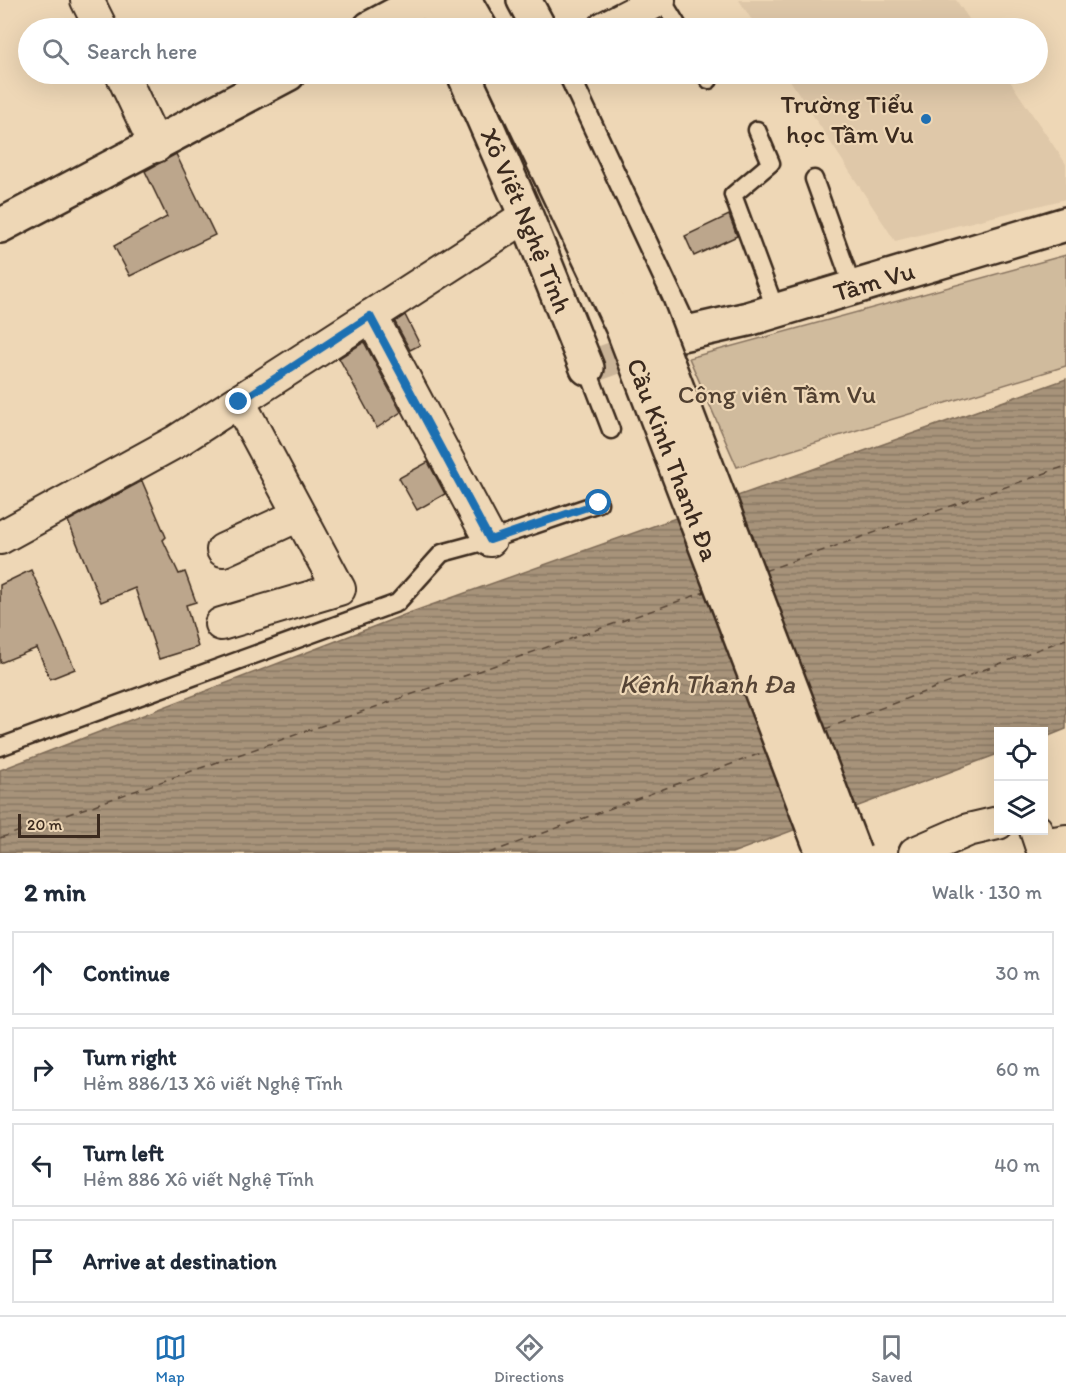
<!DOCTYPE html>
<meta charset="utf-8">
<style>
body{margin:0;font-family:Itim,sans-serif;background:#f2f2f3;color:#1f2937}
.controls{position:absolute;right:18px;bottom:18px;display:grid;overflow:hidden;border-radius:0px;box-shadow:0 6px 24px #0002}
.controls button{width:54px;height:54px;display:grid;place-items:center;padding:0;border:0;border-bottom:2px solid #e0e1e3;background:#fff;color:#1f2937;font:30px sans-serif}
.scale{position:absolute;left:18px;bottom:15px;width:82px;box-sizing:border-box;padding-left:6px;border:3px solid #3b2a1e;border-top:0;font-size:16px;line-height:21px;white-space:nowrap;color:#3b2a1e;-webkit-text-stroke:4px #eed7b6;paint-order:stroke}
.stop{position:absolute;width:18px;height:18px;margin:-14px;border:4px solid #1f6fb2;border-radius:50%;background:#fff}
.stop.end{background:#1f6fb2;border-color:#fff;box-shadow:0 2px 6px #0008}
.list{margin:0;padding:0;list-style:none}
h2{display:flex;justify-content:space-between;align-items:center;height:78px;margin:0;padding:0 24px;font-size:26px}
h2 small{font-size:20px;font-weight:400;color:#747a83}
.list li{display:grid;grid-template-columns:39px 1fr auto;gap:18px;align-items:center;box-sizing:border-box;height:84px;margin:0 12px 12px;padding:0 12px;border:2px solid #e0e1e3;border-radius:0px}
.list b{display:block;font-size:22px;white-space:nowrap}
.list p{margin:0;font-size:20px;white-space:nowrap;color:#747a83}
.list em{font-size:20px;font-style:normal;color:#747a83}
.icon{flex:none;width:33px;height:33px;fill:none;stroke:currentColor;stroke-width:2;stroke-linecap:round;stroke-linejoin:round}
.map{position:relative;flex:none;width:1066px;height:853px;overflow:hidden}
.search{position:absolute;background:#fff;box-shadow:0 6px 24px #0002;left:18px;right:18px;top:18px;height:66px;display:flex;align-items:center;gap:15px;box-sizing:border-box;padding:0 21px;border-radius:33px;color:#747a83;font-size:22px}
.sheet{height:462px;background:#fff}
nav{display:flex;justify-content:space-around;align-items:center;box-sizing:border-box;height:84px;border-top:2px solid #e0e1e3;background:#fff;font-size:16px;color:#747a83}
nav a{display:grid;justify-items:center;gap:3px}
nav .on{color:#1f6fb2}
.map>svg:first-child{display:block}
.built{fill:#dfc8a9}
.green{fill:#d0bb9d;stroke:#86725e;stroke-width:1.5}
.water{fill:url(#water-rules);stroke:#7c6955;stroke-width:1.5}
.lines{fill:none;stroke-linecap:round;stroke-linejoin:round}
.ferry{stroke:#564435;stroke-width:1.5;stroke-dasharray:8 6;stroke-linecap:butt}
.building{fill:#bca68c;stroke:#3b2a1e;stroke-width:1.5}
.secondary-tunnel{stroke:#cab498;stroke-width:33;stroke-dasharray:33 16;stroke-linecap:butt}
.lane-casing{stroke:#3b2a1e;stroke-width:21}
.street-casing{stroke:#3b2a1e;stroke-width:36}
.secondary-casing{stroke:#3b2a1e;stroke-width:38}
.lane{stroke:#eed7b6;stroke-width:16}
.street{stroke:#eed7b6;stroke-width:32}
.secondary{stroke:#eed7b6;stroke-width:33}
.secondary-bridge-casing{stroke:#3b2a1e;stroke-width:38;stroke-linecap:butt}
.secondary-bridge{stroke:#eed7b6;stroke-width:33}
.route{stroke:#1f6fb2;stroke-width:8}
.poi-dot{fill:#1f6fb2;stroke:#eed7b6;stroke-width:2}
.labels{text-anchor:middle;stroke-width:4.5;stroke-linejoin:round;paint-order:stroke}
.poi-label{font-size:26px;fill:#3b2a1e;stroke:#eed7b6;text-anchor:end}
.street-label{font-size:26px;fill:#3b2a1e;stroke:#eed7b6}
.park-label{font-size:26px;fill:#514031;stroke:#eed7b6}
.water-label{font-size:27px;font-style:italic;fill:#564435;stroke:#eed7b6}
</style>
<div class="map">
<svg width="1066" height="853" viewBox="0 0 1066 853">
<defs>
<pattern id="water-rules" width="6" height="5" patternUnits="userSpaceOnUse" patternTransform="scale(1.5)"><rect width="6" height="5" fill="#a7937a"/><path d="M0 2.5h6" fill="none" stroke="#897863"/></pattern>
</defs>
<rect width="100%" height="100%" fill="#eed7b6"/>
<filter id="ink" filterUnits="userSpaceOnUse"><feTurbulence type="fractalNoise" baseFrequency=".0167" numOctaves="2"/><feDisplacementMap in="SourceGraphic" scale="12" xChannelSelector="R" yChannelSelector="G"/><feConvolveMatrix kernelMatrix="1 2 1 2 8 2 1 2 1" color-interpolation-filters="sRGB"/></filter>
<g filter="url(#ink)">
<g class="built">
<polygon points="739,0 956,0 975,28 757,28"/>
<polygon points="786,74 1005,74 1066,164 1066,199 895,241"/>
</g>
<polygon class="green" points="1066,255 1066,366 737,467 689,358"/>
<polygon class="water" points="1066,379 1066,729 1044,738 1044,732 998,732 998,754 732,853 0,853 0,770 409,613"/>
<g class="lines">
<g class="ferry">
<polyline points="764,571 1066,466"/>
<polyline points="825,729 1066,639"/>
<polyline points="0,838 705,592"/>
<polyline points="489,853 767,751"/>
</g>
</g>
<g class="building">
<polygon points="176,154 215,235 130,276 114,246 167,217 145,171"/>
<polygon points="729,215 737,236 694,256 685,236"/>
<polygon points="405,315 420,345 410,350 395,322"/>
<polygon points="364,342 401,412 377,428 339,358"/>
<polygon points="428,462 445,494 417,510 399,478"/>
<polygon points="142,481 166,537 163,540 179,574 185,572 196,602 186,605 198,647 159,659 135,588 101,602 68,521"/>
<polygon points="31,570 75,669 50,679 37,648 0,663 0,585"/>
</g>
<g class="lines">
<polyline class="secondary-tunnel" points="587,368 658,342"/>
<defs>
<g id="lane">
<polyline points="662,0 679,28"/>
<polyline points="705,74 709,80"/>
<polyline points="757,130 771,163 733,195 776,311"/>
<polyline points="814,179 853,288"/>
<polyline points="587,368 611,430"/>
<polyline points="0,747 397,603 442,553 490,540 599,503"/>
</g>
<g id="street">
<polyline points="87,0 101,28"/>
<polyline points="604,28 659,0"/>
<polyline points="122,74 156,146"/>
<polyline points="371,316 490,540"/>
<polyline points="0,538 177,441 526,216"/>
<polyline points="223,550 299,515"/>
<polyline points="221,624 339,589 239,402"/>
<polyline points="1036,830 1041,845 1066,841"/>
<polyline points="915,853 968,830 998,823"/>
</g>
<g id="secondary">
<polyline points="433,0 445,28"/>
<polyline points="464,0 480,28"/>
<polyline points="524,0 539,28"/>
<polyline points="370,28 423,0"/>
<path id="s1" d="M 464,74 L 526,216 L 587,368"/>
<path id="s2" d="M 561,74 L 682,334 L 748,319 L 1066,224"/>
<polyline points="0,226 288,74"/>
</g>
</defs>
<use href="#lane" class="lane-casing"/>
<use href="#street" class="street-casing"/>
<use href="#secondary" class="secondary-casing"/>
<use href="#lane" class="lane"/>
<use href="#street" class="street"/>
<use href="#secondary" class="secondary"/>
<defs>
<g id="secondary-bridge">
<path id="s3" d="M 502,74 L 622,326 L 823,853"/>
<polyline points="537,74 646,307 854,853"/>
</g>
</defs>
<use href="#secondary-bridge" class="secondary-bridge-casing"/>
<use href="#secondary-bridge" class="secondary-bridge"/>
</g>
</g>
<g class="lines" filter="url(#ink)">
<polyline class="route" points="239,402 370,316 490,540 599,503"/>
</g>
<circle class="poi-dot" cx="926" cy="119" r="6"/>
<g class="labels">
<g class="poi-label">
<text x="914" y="113">Trường Tiểu<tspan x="914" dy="30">học Tầm Vu</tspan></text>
</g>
<g class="street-label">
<text dy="9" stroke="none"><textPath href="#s1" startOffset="159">Xô Viết Nghệ Tĩnh</textPath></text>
<text dy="9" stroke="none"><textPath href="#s2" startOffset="486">Tầm Vu</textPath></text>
<text dy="9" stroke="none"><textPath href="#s3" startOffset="422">Cầu Kinh Thanh Đa</textPath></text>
</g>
<g class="park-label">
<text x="777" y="403">Công viên Tầm Vu</text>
</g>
<g class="water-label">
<text x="707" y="693">Kênh Thanh Đa</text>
</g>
</g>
</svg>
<div class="controls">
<button><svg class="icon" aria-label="locate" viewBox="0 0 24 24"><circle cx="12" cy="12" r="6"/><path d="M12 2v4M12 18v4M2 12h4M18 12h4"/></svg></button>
<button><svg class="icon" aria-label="layers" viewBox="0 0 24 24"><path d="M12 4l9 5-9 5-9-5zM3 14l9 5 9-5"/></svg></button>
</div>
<div class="scale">20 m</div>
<div class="stop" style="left:599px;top:503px"></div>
<div class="stop end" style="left:239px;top:402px"></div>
<div class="search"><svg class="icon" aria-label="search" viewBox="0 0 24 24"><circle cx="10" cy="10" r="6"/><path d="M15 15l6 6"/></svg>Search here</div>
</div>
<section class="sheet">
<h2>2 min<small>Walk · 130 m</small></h2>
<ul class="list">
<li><svg class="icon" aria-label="ahead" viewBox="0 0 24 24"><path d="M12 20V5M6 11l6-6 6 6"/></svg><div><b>Continue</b></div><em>30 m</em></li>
<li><svg class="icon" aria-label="right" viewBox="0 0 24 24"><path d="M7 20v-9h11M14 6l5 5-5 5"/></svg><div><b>Turn right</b><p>Hẻm 886/13 Xô viết Nghệ Tĩnh</p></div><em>60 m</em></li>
<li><svg class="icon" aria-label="left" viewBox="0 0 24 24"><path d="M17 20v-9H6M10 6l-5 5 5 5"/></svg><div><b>Turn left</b><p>Hẻm 886 Xô viết Nghệ Tĩnh</p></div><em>40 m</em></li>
<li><svg class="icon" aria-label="arrive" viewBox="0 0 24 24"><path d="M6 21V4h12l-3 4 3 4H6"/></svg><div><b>Arrive at destination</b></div></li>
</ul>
</section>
<nav>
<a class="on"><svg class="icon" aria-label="map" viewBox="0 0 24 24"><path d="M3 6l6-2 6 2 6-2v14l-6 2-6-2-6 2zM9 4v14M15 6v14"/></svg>Map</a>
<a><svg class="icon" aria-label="directions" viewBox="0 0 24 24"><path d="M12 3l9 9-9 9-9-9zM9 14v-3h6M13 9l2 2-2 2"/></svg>Directions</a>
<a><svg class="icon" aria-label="saved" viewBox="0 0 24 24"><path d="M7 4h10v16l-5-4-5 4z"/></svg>Saved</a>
</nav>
